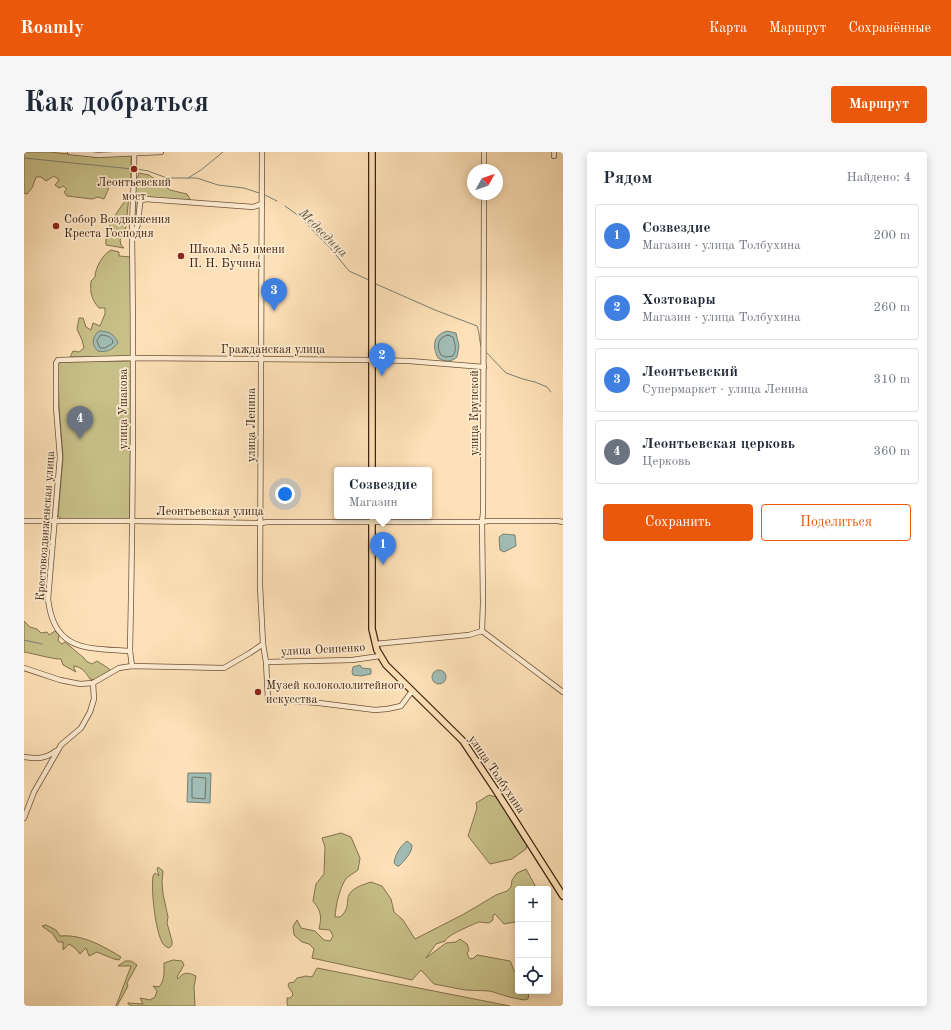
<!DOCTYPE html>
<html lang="ru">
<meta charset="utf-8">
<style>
body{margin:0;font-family:"Old Standard TT",serif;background:#f6f6f7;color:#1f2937}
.controls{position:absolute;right:12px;bottom:12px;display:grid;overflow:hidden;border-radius:4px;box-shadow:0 2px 10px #0003}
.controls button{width:36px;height:36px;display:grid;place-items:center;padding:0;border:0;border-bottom:1px solid #e0e1e3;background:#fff;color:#1f2937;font:20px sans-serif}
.compass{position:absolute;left:443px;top:12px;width:36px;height:36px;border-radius:50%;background:#fff;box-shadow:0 2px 10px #0003;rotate:50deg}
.you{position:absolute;left:261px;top:342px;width:14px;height:14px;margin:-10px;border:3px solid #fff;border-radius:50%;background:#1a73e8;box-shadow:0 0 0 6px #1a73e833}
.badge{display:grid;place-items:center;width:26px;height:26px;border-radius:50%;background:#ea580c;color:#fff;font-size:13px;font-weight:700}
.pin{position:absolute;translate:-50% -33px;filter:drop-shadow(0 1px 2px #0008)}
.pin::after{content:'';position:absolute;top:21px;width:14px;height:12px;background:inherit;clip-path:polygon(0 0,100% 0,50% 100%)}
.popup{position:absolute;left:310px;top:315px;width:98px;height:52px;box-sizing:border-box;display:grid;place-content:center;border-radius:4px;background:#fff;filter:drop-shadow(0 1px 3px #0005);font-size:13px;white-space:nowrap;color:#747a83}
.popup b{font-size:15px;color:#1f2937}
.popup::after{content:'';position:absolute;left:50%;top:100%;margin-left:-8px;border:8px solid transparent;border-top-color:#fff}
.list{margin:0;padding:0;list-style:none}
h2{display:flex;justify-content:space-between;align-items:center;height:52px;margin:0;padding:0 16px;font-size:17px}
h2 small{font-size:13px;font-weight:400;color:#747a83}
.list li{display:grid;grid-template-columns:26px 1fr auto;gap:12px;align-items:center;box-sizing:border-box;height:64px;margin:0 8px 8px;padding:0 8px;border:1px solid #e0e1e3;border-radius:4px}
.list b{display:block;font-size:15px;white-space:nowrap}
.list p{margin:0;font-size:13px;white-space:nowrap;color:#747a83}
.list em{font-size:13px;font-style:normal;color:#747a83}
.actions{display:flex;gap:8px;padding:12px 16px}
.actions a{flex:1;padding:9px 0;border:1px solid #ea580c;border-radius:4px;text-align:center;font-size:14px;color:#ea580c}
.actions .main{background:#ea580c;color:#fff}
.icon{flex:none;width:22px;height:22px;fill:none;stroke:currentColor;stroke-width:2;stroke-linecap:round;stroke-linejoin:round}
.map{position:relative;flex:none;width:539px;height:854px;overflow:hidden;border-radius:4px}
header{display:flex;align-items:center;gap:24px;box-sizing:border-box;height:56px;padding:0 20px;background:#ea580c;color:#fff}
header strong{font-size:19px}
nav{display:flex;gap:22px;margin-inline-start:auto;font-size:14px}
.intro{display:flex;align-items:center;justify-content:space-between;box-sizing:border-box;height:96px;padding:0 24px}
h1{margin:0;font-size:28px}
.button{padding:10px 18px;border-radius:4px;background:#ea580c;color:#fff;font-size:14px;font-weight:700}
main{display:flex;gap:24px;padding:0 24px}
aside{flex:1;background:#fff;border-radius:4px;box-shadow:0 2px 10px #0003}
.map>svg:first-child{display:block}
.green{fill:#c8c089;stroke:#84724c}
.water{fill:#a0bcb4;stroke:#797f72}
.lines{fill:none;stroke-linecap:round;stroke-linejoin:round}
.shore{stroke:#707062;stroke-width:1}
.stream{stroke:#797f72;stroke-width:1}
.minor-casing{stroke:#6f523a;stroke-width:6}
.major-casing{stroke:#3f2310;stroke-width:8}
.minor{stroke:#feecd1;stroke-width:4.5}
.major{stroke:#fee1b8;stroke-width:5.5}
.poi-dot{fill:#8f2418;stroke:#feecd1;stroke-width:1.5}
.labels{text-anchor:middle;stroke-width:3.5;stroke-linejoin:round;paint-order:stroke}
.poi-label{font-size:12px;fill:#3f2310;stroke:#feecd1;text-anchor:start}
.street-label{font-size:12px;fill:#3f2310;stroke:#feecd1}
.water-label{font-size:13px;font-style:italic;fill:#5c5141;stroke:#feecd1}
</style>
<header>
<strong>Roamly</strong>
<nav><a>Карта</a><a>Маршрут</a><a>Сохранённые</a></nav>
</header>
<div class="intro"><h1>Как добраться</h1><a class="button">Маршрут</a></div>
<main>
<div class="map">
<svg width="539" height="854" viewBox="0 0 539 854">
<rect width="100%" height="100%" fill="#fee1b8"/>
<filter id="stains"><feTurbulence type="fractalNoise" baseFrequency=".005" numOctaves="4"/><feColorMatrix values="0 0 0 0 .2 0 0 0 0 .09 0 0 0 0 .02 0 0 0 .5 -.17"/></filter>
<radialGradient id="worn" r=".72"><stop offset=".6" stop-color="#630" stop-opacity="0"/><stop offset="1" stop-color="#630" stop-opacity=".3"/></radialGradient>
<g class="green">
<polygon points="0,0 25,0 73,5 107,3 107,35 93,30 87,31 80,47 74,45 68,47 43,44 40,40 43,37 39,34 35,36 31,33 35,28 30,24 22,29 17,25 12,25 8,36 3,42 0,41"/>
<polygon points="115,21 125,23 146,38 163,42 167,49 118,47 113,72 109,78 112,26 114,25"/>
<path d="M 105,44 L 101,82 L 96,88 L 97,93 L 100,96 L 82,93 C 80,76 95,57 105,44 Z"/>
<path d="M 87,98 L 95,100 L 95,104 L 107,105 L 107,205 L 46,205 L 49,199 L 55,200 L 60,196 L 58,188 L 53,177 L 55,166 L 59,166 L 62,175 L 67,178 L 69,171 L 76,174 L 81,162 L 81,156 L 75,156 C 67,147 66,140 67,129 L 71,125 C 71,116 79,102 87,98 Z"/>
<polygon points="37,209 107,209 106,367 38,367 34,364 39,305 35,254 34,213"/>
<path d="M 0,469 L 6,475 L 13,477 L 17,481 L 23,480 L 25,483 L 31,479 L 35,483 L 34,489 L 38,492 L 41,490 L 60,506 L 62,509 L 68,512 L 73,509 L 84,516 L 86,518 L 71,528 L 66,527 C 62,521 58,515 50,514 L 50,516 L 52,520 L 39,513 L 37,507 C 32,508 7,501 0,500 Z"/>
<polygon points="465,643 472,645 503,691 502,697 488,707 466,712 444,684 453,656 452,651"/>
<path d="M 317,681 L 327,685 L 336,706 L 334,718 C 330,721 324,724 321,728 C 315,739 312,752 311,765 L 316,765 C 328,755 320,748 327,740 C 331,735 341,732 347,730 L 358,734 L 367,747 L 370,760 L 379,768 L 391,787 L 440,762 L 472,743 L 483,739 L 487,735 L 488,728 L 493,721 L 502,717 L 513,737 L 494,737 L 494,767 L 491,770 L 480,772 L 471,762 L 469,763 L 469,768 L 465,771 C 462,771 458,770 455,770 C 448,773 423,783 421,789 L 412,792 L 402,806 L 422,791 L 432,790 L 436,787 L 443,792 L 445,798 L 443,802 L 446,807 L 450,806 L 453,803 L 486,809 C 489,814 489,820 494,824 L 494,839 L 506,839 L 505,840 L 504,847 L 500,848 L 485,845 L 466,839 L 441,838 L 410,832 L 397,818 L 388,828 L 288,806 L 290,797 L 285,792 L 278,790 L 270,783 L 269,774 L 273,768 L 277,776 L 291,779 L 300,788 L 306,789 L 309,784 L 306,778 L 295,777 C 298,764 297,759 289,749 L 292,732 L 300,722 L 301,695 L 298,686 Z"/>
<path d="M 134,715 L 139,719 L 138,730 L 139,742 L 144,765 L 143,771 L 148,789 L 148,793 L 145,796 C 142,795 139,793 138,790 C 131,777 127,738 129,724 L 131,721 L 135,724 L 133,717 Z"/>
<path d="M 22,773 L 32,778 L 36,784 C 58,782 79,794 97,805 L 95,808 L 90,807 L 73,800 L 65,804 L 62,796 L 56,802 L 51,796 L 45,792 L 39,798 L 39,790 L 34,790 L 29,782 L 18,774 Z"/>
<path d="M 149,808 L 158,809 L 160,813 L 153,825 L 154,827 C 159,820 164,820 172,824 L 170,835 L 171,854 L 108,854 L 104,852 L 104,851 L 119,852 L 116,846 L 126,848 L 131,845 L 133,839 L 129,834 L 135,835 C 141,828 140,819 140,811 Z"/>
<polygon points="101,809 107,809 113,813 103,831 104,834 93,854 92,854 107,814 94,814"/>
<polygon points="293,816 486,854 264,854 263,851 263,846 266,846 269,843 268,840 264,834 265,831 270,830 273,826 282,824 288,825"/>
</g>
<g class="water">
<path d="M 75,179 C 85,179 90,182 94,191 C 89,197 83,201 74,199 C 67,193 68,185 75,179 Z"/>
<path d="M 423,179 L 432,181 L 435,194 L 433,205 C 428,210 420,210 414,206 C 408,194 409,183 423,179 Z"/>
<polygon points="479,382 491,383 492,394 480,400 476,398 475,385"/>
<polygon points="336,513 338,516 347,517 347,522 337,524 329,523 328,520 329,515"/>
<circle cx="415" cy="525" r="7"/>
<polygon points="164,621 187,621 186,651 163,650"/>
<path d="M 383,689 L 388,693 C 388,701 381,708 375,714 L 373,714 L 370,711 C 371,703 376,694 383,689 Z"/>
</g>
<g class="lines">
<g class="shore">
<path d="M 77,183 C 82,183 89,185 89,191 L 81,196 L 76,196 L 73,189 Z"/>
<path d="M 424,183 L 429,185 C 431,192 433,198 429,204 L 422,205 L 417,203 C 412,194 414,185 424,183 Z"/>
<polygon points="170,625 182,626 181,647 168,646 168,626"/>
</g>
<g class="stream">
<polyline points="0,6 108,17"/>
<polyline points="113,17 124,19 143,26 173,26 194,33 220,36 235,41"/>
<polyline points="164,26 177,18 199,0"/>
<polyline points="241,43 253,49"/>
<polyline points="261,54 275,64 308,98 325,119 345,128"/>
<path d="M 352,132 L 411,158 L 453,174 C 456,181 455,188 457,194"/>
<polyline points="463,201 482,221 499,227 511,230 523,235 527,240"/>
<polyline points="0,488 18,492"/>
</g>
<defs>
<g id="minor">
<polyline points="46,0 74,3 137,0"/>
<polyline points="238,0 236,434 239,492 242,510 244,547 295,551 351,558 363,557 377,554 388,539"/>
<polyline points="460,0 460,18"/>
<polyline points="530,0 530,4"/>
<polyline points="108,80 111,80 114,72 116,51 117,49 121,47 229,55 238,52"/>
<polyline points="0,369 108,369 237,371 244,370 458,370 464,369 534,369 539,370"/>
<polyline points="458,479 459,451 458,370 459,361 460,42"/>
<polyline points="458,479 539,540"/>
<polyline points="351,492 445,483 458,479"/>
<path d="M 106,499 C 63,496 30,500 24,447 L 36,305 L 32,255 L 32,211 L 34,208 L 109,206 L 348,208 L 385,209 L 460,215"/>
<polyline points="242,510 328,508 356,504"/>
<path d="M 108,514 L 106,499 C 109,360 110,221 108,82 C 108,54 111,27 110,0"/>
<polyline points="0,516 36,528 56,532 69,531 95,516 108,514 200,516 226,501 239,492"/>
<path d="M 0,605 C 13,607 21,607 32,599"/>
<polyline points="0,666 10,640 33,600 37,593 57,576 66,560 70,547 69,531"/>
</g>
<g id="major">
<polyline points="348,318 348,0"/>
<polyline points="348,364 348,477 353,498 362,513 439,589 471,637 539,744"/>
</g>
</defs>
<use href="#minor" class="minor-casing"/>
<use href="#major" class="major-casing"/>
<use href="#minor" class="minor"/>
<use href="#major" class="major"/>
</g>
<g class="poi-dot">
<circle cx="110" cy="17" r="4"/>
<circle cx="32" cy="74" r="4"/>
<circle cx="157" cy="104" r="4"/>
<circle cx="234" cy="540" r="4"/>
</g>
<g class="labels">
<g class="poi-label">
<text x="110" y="34" text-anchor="middle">Леонтьевский<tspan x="110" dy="14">мост</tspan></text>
<text x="40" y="71">Собор Воздвижения<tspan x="40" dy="14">Креста Господня</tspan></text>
<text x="165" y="101">Школа №5 имени<tspan x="165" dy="14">П. Н. Бучина</tspan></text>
<text x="242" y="537">Музей колокололитейного<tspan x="242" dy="14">искусства</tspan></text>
</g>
<g class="street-label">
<text x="249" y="201">Гражданская улица</text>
<text transform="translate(99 257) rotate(-90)" y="4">улица Ушакова</text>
<text transform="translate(450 261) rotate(-90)" y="4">улица Крупской</text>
<text transform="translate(227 273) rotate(-90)" y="4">улица Ленина</text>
<text x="186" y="363">Леонтьевская улица</text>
<text transform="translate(21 374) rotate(-86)" y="4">Крестовоздвиженская улица</text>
<text transform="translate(299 497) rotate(-3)" y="4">улица Осипенко</text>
<text transform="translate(473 622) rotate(56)" y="4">улица Толбухина</text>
</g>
<g class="water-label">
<text transform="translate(300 80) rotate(45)" y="5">Медведица</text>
</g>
</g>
<rect width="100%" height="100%" filter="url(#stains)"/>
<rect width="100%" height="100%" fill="url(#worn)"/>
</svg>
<div class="controls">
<button>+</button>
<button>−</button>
<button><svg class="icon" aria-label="locate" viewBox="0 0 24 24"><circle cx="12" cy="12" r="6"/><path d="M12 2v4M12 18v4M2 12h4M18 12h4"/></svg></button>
</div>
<svg class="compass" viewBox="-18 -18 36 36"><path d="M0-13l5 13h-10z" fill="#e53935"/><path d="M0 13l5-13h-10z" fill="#747a83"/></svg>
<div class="you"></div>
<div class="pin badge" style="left:359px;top:413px;background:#3f7fe0">1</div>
<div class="popup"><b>Созвездие</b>Магазин</div>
<div class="pin badge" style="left:358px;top:224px;background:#3f7fe0">2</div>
<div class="pin badge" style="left:250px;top:159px;background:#3f7fe0">3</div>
<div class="pin badge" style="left:56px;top:287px;background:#6b7280">4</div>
</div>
<aside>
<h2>Рядом<small>Найдено: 4</small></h2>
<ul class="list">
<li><span class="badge" style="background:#3f7fe0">1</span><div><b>Созвездие</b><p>Магазин · улица Толбухина</p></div><em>200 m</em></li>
<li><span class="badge" style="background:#3f7fe0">2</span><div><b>Хозтовары</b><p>Магазин · улица Толбухина</p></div><em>260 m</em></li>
<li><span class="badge" style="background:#3f7fe0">3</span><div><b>Леонтьевский</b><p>Супермаркет · улица Ленина</p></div><em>310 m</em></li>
<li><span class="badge" style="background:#6b7280">4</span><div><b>Леонтьевская церковь</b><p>Церковь</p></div><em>360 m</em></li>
</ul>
<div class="actions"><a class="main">Сохранить</a><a>Поделиться</a></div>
</aside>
</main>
